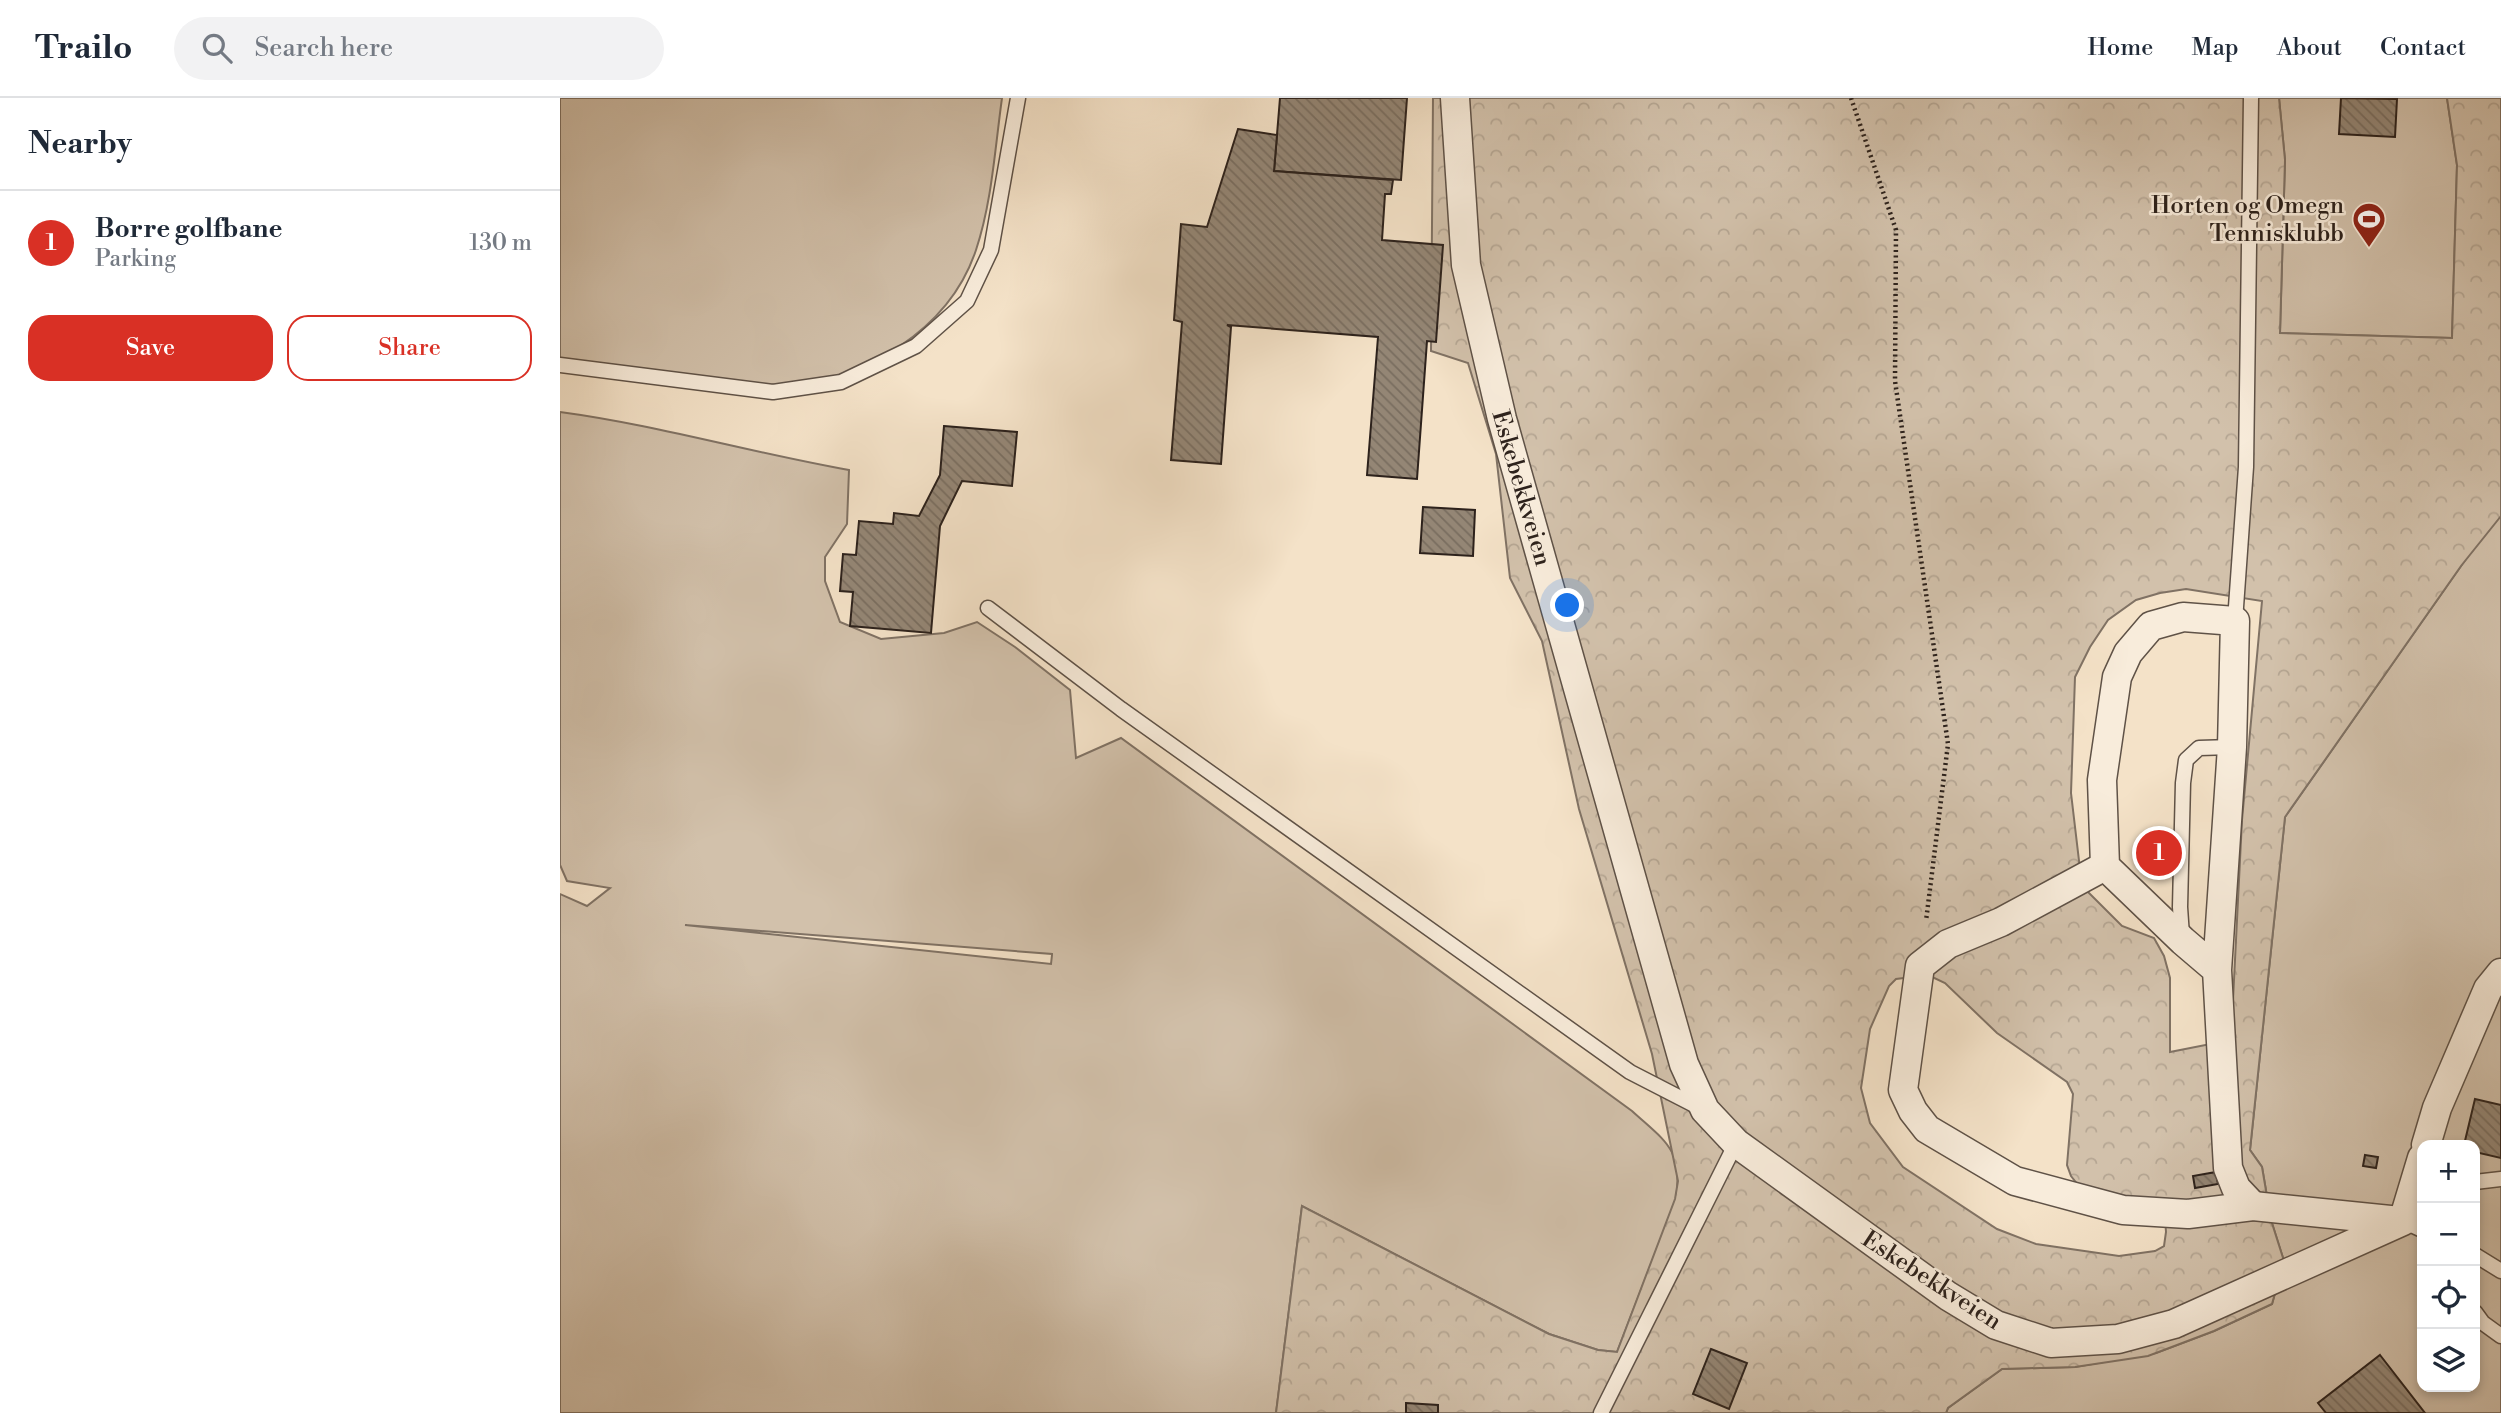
<!DOCTYPE html>
<meta charset="utf-8">
<style>
body{margin:0;font-family:"Libre Bodoni",serif;background:#f2f2f3;color:#1f2937}
.controls{position:absolute;right:21px;bottom:21px;display:grid;overflow:hidden;border-radius:14px;box-shadow:0 4px 10px #0003}
.controls button{width:63px;height:63px;display:grid;place-items:center;padding:0;border:0;border-bottom:2px solid #e0e1e3;background:#fff;color:#1f2937;font:35px sans-serif}
.you{position:absolute;left:1008px;top:508px;width:24px;height:24px;margin:-18px;border:5px solid #fff;border-radius:50%;background:#1a73e8;box-shadow:0 0 0 10px #1a73e833}
.badge{display:grid;place-items:center;width:46px;height:46px;border-radius:50%;background:#d93025;color:#fff;font-size:23px;font-weight:700}
.pin{position:absolute;translate:-50% -50%;border:4px solid #fff;box-shadow:0 2px 7px #0006}
.list{margin:0;padding:0;list-style:none}
h2{display:flex;justify-content:space-between;align-items:center;height:91px;margin:0;padding:0 28px;font-size:30px}
h2 small{font-size:23px;font-weight:400;color:#747a83}
.list li{display:grid;grid-template-columns:46px 1fr auto;gap:21px;align-items:center;box-sizing:border-box;height:105px;padding:0 28px;border-top:2px solid #e0e1e3}
.list b{display:block;font-size:26px;white-space:nowrap}
.list p{margin:0;font-size:23px;white-space:nowrap;color:#747a83}
.list em{font-size:23px;font-style:normal;color:#747a83}
.actions{display:flex;gap:14px;padding:21px 28px}
.actions a{flex:1;padding:16px 0;border:2px solid #d93025;border-radius:21px;text-align:center;font-size:24px;color:#d93025}
.actions .main{background:#d93025;color:#fff}
.icon{flex:none;width:38px;height:38px;fill:none;stroke:currentColor;stroke-width:2;stroke-linecap:round;stroke-linejoin:round}
.map{position:relative;flex:none;width:1941px;height:1315px;overflow:hidden}
header{display:flex;align-items:center;gap:42px;box-sizing:border-box;height:98px;padding:0 35px;background:#fff;border-bottom:2px solid #e0e1e3}
header strong{font-size:33px}
nav{display:flex;gap:38px;margin-inline-start:auto;font-size:24px}
.search{width:490px;height:63px;background:#f2f2f3;display:flex;align-items:center;gap:18px;box-sizing:border-box;padding:0 24px;border-radius:38px;color:#747a83;font-size:26px}
main{display:flex}
aside{flex:1;background:#fff}
.map>svg:first-child{display:block}
.grass{fill:#d2c1ab;stroke:#807264;stroke-width:2;fill-rule:evenodd}
.forest{fill:url(#forest-crowns);stroke:#807264;stroke-width:2;fill-rule:evenodd}
.building{fill:url(#building-back-hatch);stroke:#2d221c;stroke-width:2}
.lines{fill:none;stroke-linecap:round;stroke-linejoin:round}
.service-casing{stroke:#5f5247;stroke-width:17}
.minor-casing{stroke:#5f5247;stroke-width:31}
.path{stroke:#2d221c;stroke-width:4.5;stroke-dasharray:2 3.5;stroke-linecap:butt}
.service{stroke:#f8ecdb;stroke-width:14}
.minor{stroke:#f8ecdb;stroke-width:28}
.labels{text-anchor:middle;stroke-width:5;stroke-linejoin:round;paint-order:stroke}
.poi-label{font-size:24px;fill:#2d221c;stroke:#f8ecdb;text-anchor:end}
.street-label{font-size:24px;fill:#2d221c;stroke:#f8ecdb}
</style>
<header>
<strong>Trailo</strong>
<div class="search"><svg class="icon" aria-label="search" viewBox="0 0 24 24"><circle cx="10" cy="10" r="6"/><path d="M15 15l6 6"/></svg>Search here</div>
<nav><a>Home</a><a>Map</a><a>About</a><a>Contact</a></nav>
</header>
<main>
<aside>
<h2>Nearby<small></small></h2>
<ul class="list">
<li><span class="badge">1</span><div><b>Borre golfbane</b><p>Parking</p></div><em>130 m</em></li>
</ul>
<div class="actions"><a class="main">Save</a><a>Share</a></div>
</aside>
<div class="map">
<svg width="1941" height="1315" viewBox="0 0 1941 1315">
<defs>
<pattern id="forest-crowns" width="20" height="18" patternUnits="userSpaceOnUse" patternTransform="scale(1.75)"><rect width="20" height="18" fill="#d2c1ab"/><path d="M2 6a3 3 0 1 1 6 0M12 15a3 3 0 1 1 6 0" fill="none" stroke="#b5a693"/></pattern>
<pattern id="building-back-hatch" width="6" height="6" patternUnits="userSpaceOnUse" patternTransform="scale(1.75)"><rect width="6" height="6" fill="#948675"/><path d="M-1 5l2 2M0 0l6 6M5-1l2 2" fill="none" stroke="#796d5f"/></pattern>
</defs>
<rect width="100%" height="100%" fill="#f4e2c8"/>
<filter id="stains"><feTurbulence type="fractalNoise" baseFrequency=".00286" numOctaves="4"/><feColorMatrix values="0 0 0 0 .2 0 0 0 0 .09 0 0 0 0 .02 0 0 0 .5 -.17"/></filter>
<radialGradient id="worn" r=".72"><stop offset=".6" stop-color="#630" stop-opacity="0"/><stop offset="1" stop-color="#630" stop-opacity=".3"/></radialGradient>
<g class="grass">
<path d="M 0,0 L 442,0 C 435,50 432,104 416,152 C 389,233 304,282 222,290 C 201,291 175,284 154,281 C 102,275 51,268 0,262 Z"/>
<polygon points="1719,0 1887,0 1897,67 1892,240 1720,235 1725,62"/>
<path d="M 0,314 C 97,327 192,355 289,372 L 287,426 L 265,459 L 265,483 L 280,524 L 321,541 L 384,535 L 417,524 L 455,549 L 510,592 L 516,660 L 561,640 L 1072,1013 C 1106,1044 1123,1051 1116,1101 L 1057,1254 L 1038,1252 L 989,1236 L 742,1108 L 716,1315 L 0,1315 L 0,796 L 27,808 L 50,790 L 7,783 L 0,767 ZM 125,827 L 492,856 L 492,857 L 491,866 Z"/>
<path d="M 1941,411 L 1941,1315 L 1386,1315 L 1388,1310 L 1442,1271 L 1515,1269 L 1596,1255 L 1654,1233 L 1712,1206 L 1724,1163 L 1711,1122 L 1702,1069 L 1690,1052 L 1725,719 ZM 1862,1047 L 1915,1047 L 1915,1289 L 1862,1289 Z"/>
</g>
<path class="forest" d="M 873,0 L 1719,0 L 1725,62 L 1720,235 L 1892,240 L 1897,67 L 1887,0 L 1941,0 L 1941,418 L 1901,468 L 1725,719 L 1690,1052 L 1702,1069 L 1711,1122 L 1724,1163 L 1712,1206 L 1654,1233 L 1588,1258 L 1515,1269 L 1442,1271 L 1388,1310 L 1386,1315 L 716,1315 L 742,1108 L 989,1236 L 1038,1252 L 1057,1254 L 1115,1101 L 1118,1083 L 1092,956 L 1019,711 L 982,543 L 950,480 L 936,356 L 908,265 L 871,253 ZM 1626,491 L 1702,503 L 1682,722 L 1671,942 L 1610,954 L 1610,880 L 1604,858 L 1594,840 L 1562,828 L 1522,788 L 1511,695 L 1515,579 L 1530,549 L 1548,522 L 1576,502 L 1600,495 ZM 1368,877 L 1385,885 L 1437,935 L 1507,984 L 1513,996 L 1507,1067 L 1511,1078 L 1522,1092 L 1605,1120 L 1606,1134 L 1604,1148 L 1595,1153 L 1559,1158 L 1476,1146 L 1437,1131 L 1343,1069 L 1310,1025 L 1301,990 L 1310,931 L 1329,888 L 1336,881 Z"/>
<g class="building">
<polygon points="720,0 847,0 841,82 714,73"/>
<polygon points="1781,0 1837,1 1835,39 1779,36"/>
<polygon points="678,31 717,37 714,73 833,82 831,96 825,96 822,142 883,147 876,244 867,243 857,381 807,377 818,239 667,227 671,229 661,366 611,362 622,224 614,222 621,126 647,129"/>
<polygon points="384,328 457,334 452,388 402,383 380,428 371,535 290,528 293,494 280,493 283,456 296,457 299,423 333,426 334,415 359,418 380,377"/>
<polygon points="863,409 915,412 913,458 860,455"/>
<polygon points="1915,1001 1941,1007 1941,1060 1915,1054 1915,1047 1904,1047"/>
<polygon points="1805,1057 1818,1059 1816,1070 1803,1068"/>
<polygon points="1656,1074 1658,1086 1635,1090 1633,1078"/>
<polygon points="1151,1251 1187,1265 1169,1311 1133,1296"/>
<polygon points="1820,1257 1865,1315 1766,1315 1758,1305"/>
<polygon points="846,1305 878,1307 878,1315 846,1315"/>
</g>
<g class="lines">
<defs>
<g id="service">
<polyline points="0,267 213,294 281,284 356,248 407,203 431,152 458,0"/>
<polyline points="428,510 561,611 1070,974 1140,1010"/>
<polyline points="1675,523 1686,369 1691,0"/>
<polyline points="1622,838 1620,809 1623,685 1626,662 1639,650 1672,649"/>
<polyline points="1915,1084 1941,1081"/>
<polyline points="1843,1123 1862,1132"/>
<polyline points="1915,1157 1941,1173"/>
<polyline points="1915,1214 1923,1225 1941,1238"/>
<polyline points="1041,1315 1176,1045"/>
</g>
<g id="minor">
<polyline points="895,0 906,167 942,321 1124,966 1145,1012 1176,1045 1388,1198 1436,1227 1491,1245 1558,1241 1614,1226 1843,1123 1862,1060"/>
<polyline points="1545,768 1441,824 1388,846 1360,868 1343,992 1353,1013 1367,1031 1455,1083 1563,1112 1628,1116 1693,1108 1840,1123"/>
<polyline points="1657,872 1623,843 1545,768 1542,682 1557,579 1568,555 1591,528 1623,519 1675,523 1672,649 1657,872 1668,1070 1676,1090 1693,1108"/>
<polyline points="1866,1047 1877,1010 1928,891 1941,875"/>
</g>
</defs>
<use href="#service" class="service-casing"/>
<use href="#minor" class="minor-casing"/>
<polyline class="path" points="1291,0 1336,132 1335,283 1388,646 1366,823"/>
<use href="#service" class="service"/>
<use href="#minor" class="minor"/>
</g>
<defs>
<symbol id="stadium-pin" viewBox="-11 -11 22 30"><path d="M0 17L-7.5 6A9.5 9.5 0 1 1 7.5 6Z" fill="#8f2418" stroke="#f8ecdb"/><path d="M0-5a6.5 5 0 1 0 0 10a6.5 5 0 1 0 0-10ZM-3.5-1.8h7v3.6h-7Z" fill="#fff"/></symbol>
</defs>
<g fill-rule="evenodd">
<use href="#stadium-pin" x="1790" y="102" width="38" height="52"/>
</g>
<g class="labels">
<g class="poi-label">
<text x="1784" y="115">Horten og Omegn<tspan x="1784" dy="28">Tennisklubb</tspan></text>
</g>
<g class="street-label">
<text transform="translate(962 390) rotate(74)" y="8">Eskebekkveien</text>
<text transform="translate(1372 1182) rotate(33)" y="8">Eskebekkveien</text>
</g>
</g>
<rect width="100%" height="100%" filter="url(#stains)"/>
<rect width="100%" height="100%" fill="url(#worn)"/>
</svg>
<div class="controls">
<button>+</button>
<button>−</button>
<button><svg class="icon" aria-label="locate" viewBox="0 0 24 24"><circle cx="12" cy="12" r="6"/><path d="M12 2v4M12 18v4M2 12h4M18 12h4"/></svg></button>
<button><svg class="icon" aria-label="layers" viewBox="0 0 24 24"><path d="M12 4l9 5-9 5-9-5zM3 14l9 5 9-5"/></svg></button>
</div>
<div class="you"></div>
<div class="pin badge" style="left:1599px;top:755px">1</div>
</div>
</main>
